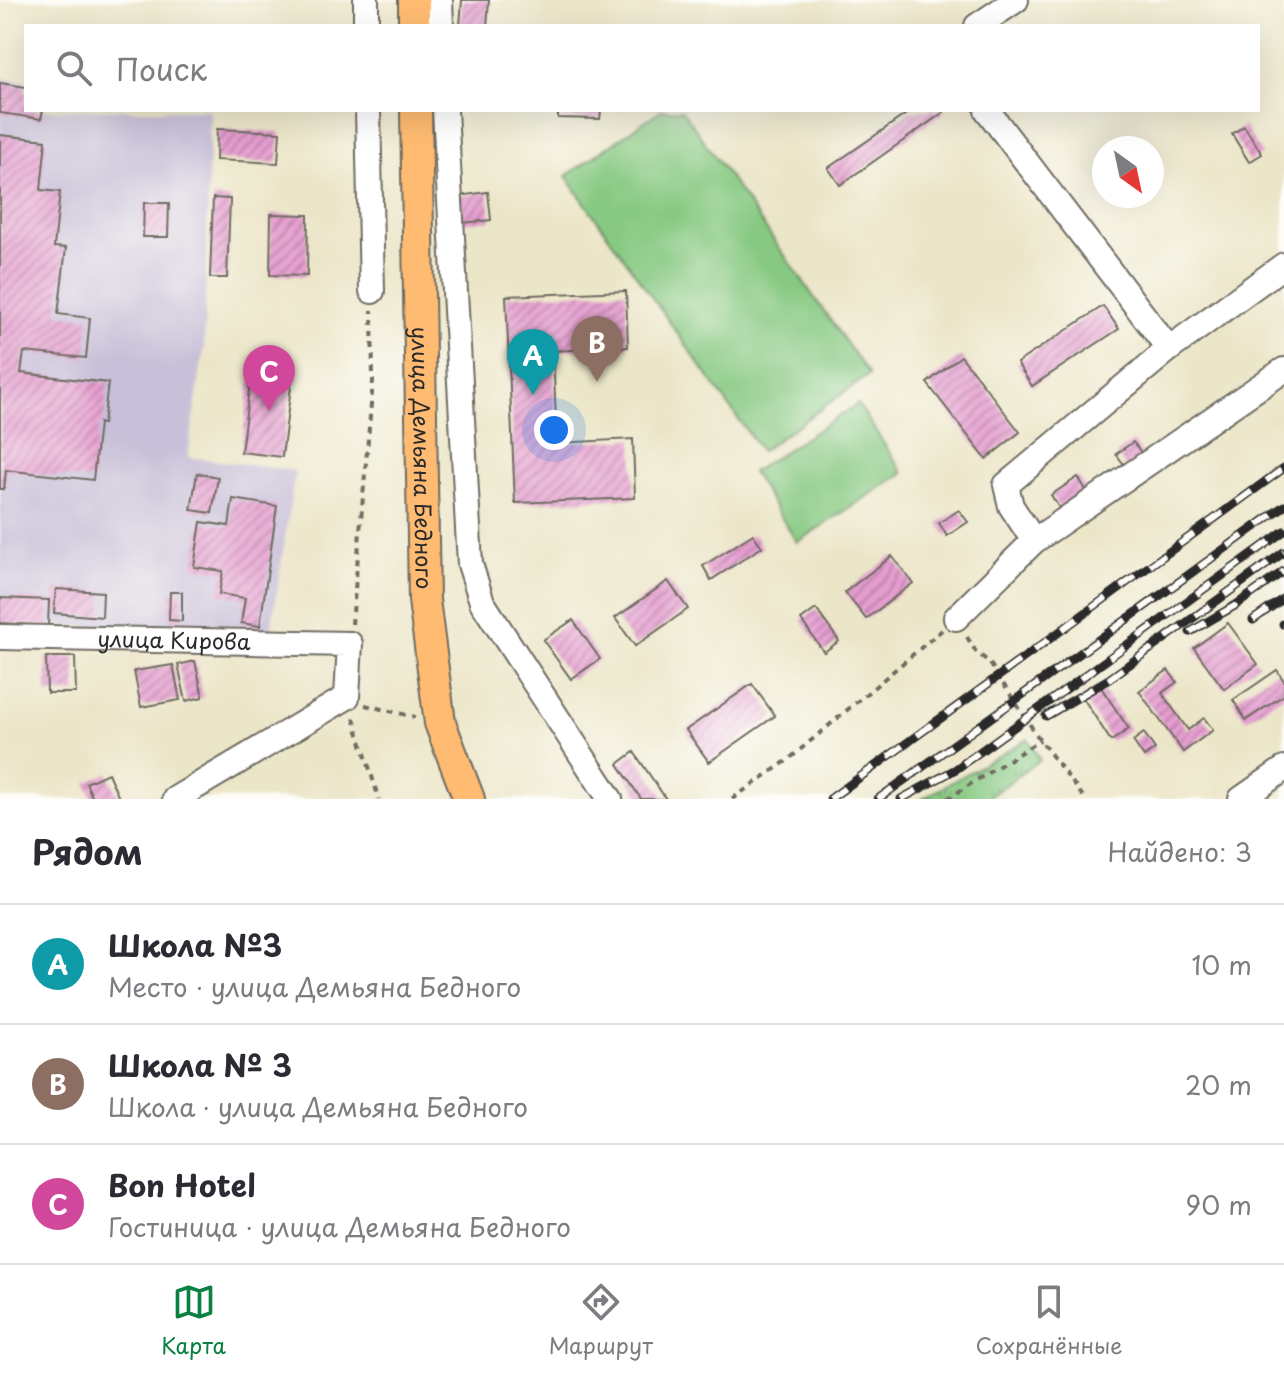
<!DOCTYPE html>
<html lang="ru">
<meta charset="utf-8">
<style>
body{margin:0;font-family:"Playpen Sans",sans-serif;background:#f2f2f3;color:#2b2b33}
.compass{position:absolute;left:1092px;top:136px;width:72px;height:72px;border-radius:50%;background:#fff;box-shadow:0 8px 32px #0002;rotate:147deg}
.you{position:absolute;left:554px;top:430px;width:28px;height:28px;margin:-20px;border:6px solid #fff;border-radius:50%;background:#1a73e8;box-shadow:0 0 0 12px #1a73e833}
.badge{display:grid;place-items:center;width:52px;height:52px;border-radius:50%;background:#0b8043;color:#fff;font-size:26px;font-weight:700}
.pin{position:absolute;translate:-50% -66px;filter:drop-shadow(0 2px 4px #0008)}
.pin::after{content:'';position:absolute;top:42px;width:28px;height:24px;background:inherit;clip-path:polygon(0 0,100% 0,50% 100%)}
.list{margin:0;padding:0;list-style:none}
h2{display:flex;justify-content:space-between;align-items:center;height:104px;margin:0;padding:0 32px;font-size:34px}
h2 small{font-size:26px;font-weight:400;color:#7c7c81}
.list li{display:grid;grid-template-columns:52px 1fr auto;gap:24px;align-items:center;box-sizing:border-box;height:120px;padding:0 32px;border-top:2px solid #e1e1e2}
.list b{display:block;font-size:30px;white-space:nowrap}
.list p{margin:0;font-size:26px;white-space:nowrap;color:#7c7c81}
.list em{font-size:26px;font-style:normal;color:#7c7c81}
.icon{flex:none;width:44px;height:44px;fill:none;stroke:currentColor;stroke-width:2;stroke-linecap:round;stroke-linejoin:round}
.map{position:relative;flex:none;width:1284px;height:799px;overflow:hidden}
.search{position:absolute;background:#fff;box-shadow:0 8px 32px #0002;left:24px;right:24px;top:24px;height:88px;display:flex;align-items:center;gap:20px;box-sizing:border-box;padding:0 28px;border-radius:0px;color:#7c7c81;font-size:30px}
.sheet{height:464px;background:#fff}
nav{display:flex;justify-content:space-around;align-items:center;box-sizing:border-box;height:112px;border-top:2px solid #e1e1e2;background:#fff;font-size:22px;color:#7c7c81}
nav a{display:grid;justify-items:center;gap:4px}
nav .on{color:#0b8043}
.map>svg:first-child{display:block}
.industrial{fill:#c8bfd8}
.grass{fill:url(#grass-tufts);stroke:#597a56;stroke-width:2}
.pitch{fill:#87c982;stroke:#597a56;stroke-width:2}
.building{fill:url(#building-hatch)}
.lines{fill:none;stroke-linecap:round;stroke-linejoin:round}
.minor-casing{stroke:#6f6c62;stroke-width:28}
.major-casing{stroke:#6f6c62;stroke-width:34}
.path{stroke:#6f6c62;stroke-width:4;stroke-dasharray:6 6;stroke-linecap:butt}
.minor{stroke:#fff;stroke-width:24}
.major{stroke:#ffbb71;stroke-width:30}
.rail-casing{stroke:#2b2b2b;stroke-width:9}
.rail{stroke:#fdfcf7;stroke-width:6;stroke-dasharray:18;stroke-linecap:butt}
.labels{text-anchor:middle;stroke-width:7;stroke-linejoin:round;paint-order:stroke}
.street-label{font-size:22px;fill:#2b2b2b;stroke:#fdfcf7}
</style>
<div class="map">
<svg width="1284" height="799" viewBox="0 0 1284 799">
<defs>
<pattern id="grass-tufts" width="24" height="20" patternUnits="userSpaceOnUse" patternTransform="scale(2)"><rect width="24" height="20" fill="#87c982"/><path d="M3 7l-1-3M5 7V3M7 7l1-3M15 17l-1-3M17 17v-4M19 17l1-3" fill="none" stroke="#6fa36b"/></pattern>
<pattern id="building-hatch" width="6" height="6" patternUnits="userSpaceOnUse" patternTransform="scale(2)"><rect width="6" height="6" fill="#e59dcf"/><path d="M-1 1l2-2M0 6l6-6M5 7l2-2" fill="none" stroke="#ba80a8"/></pattern>
</defs>
<rect width="100%" height="100%" fill="#fdfcf7"/>
<filter id="ink" filterUnits="userSpaceOnUse"><feTurbulence type="fractalNoise" baseFrequency=".0125" numOctaves="2"/><feDisplacementMap in="SourceGraphic" scale="16" xChannelSelector="R" yChannelSelector="G"/><feConvolveMatrix kernelMatrix="1 2 1 2 8 2 1 2 1" color-interpolation-filters="sRGB"/></filter>
<filter id="wash" filterUnits="userSpaceOnUse"><feTurbulence type="fractalNoise" baseFrequency=".006" numOctaves="4" result="noise"/><feDisplacementMap in="SourceGraphic" scale="32" xChannelSelector="R" yChannelSelector="G"/><feGaussianBlur stdDeviation="1.8" result="paint"/><feColorMatrix in="noise" values="0 0 0 0 0 0 0 0 0 0 0 0 0 0 0 0 0 1.4 0 .05"/><feComposite in="paint" operator="in"/></filter>
<g filter="url(#wash)">
<rect width="100%" height="100%" fill="#ece6c9"/>
<polygon class="industrial" points="0,78 26,82 26,110 210,110 204,348 188,457 295,471 271,631 0,624"/>
<polygon class="grass" points="1028,739 1040,760 986,799 922,799"/>
<g class="pitch">
<polygon points="661,110 682,110 869,375 761,451 566,176"/>
<polygon points="858,404 903,473 797,542 752,472"/>
</g>
<g id="blocks">
<g class="building">
<polygon points="462,0 489,0 487,26 460,26"/>
<polygon points="0,83 26,87 26,110 43,110 41,119 0,113"/>
<polygon points="558,110 601,110 600,119 558,118"/>
<polygon points="912,110 943,110 944,112 840,185 828,168"/>
<polygon points="1244,126 1262,154 1249,162 1232,134"/>
<polygon points="217,129 280,132 278,163 216,160"/>
<polygon points="0,135 46,140 41,190 60,192 54,247 66,248 58,314 90,318 86,358 24,352 21,373 108,383 103,424 99,423 93,480 6,470 4,489 0,489"/>
<polygon points="488,192 491,220 462,223 458,196"/>
<polygon points="213,198 230,199 227,278 210,278"/>
<polygon points="144,203 169,203 168,237 143,237"/>
<polygon points="271,214 308,215 307,276 270,275"/>
<polygon points="626,291 628,347 553,351 557,443 633,439 635,498 515,503 506,296"/>
<polygon points="1103,306 1119,329 1032,386 1017,363"/>
<polygon points="961,356 1020,432 986,459 927,383"/>
<polygon points="253,358 294,363 282,457 241,452"/>
<polygon points="1133,442 1143,455 1126,467 1116,454"/>
<polygon points="197,473 218,477 212,513 191,510"/>
<polygon points="1078,477 1088,493 1061,511 1051,495"/>
<polygon points="233,499 277,506 260,626 241,623 245,598 219,594 223,571 194,567 201,522 229,526"/>
<polygon points="959,510 968,522 947,536 939,523"/>
<polygon points="753,534 762,547 711,580 703,566"/>
<polygon points="892,556 913,583 866,619 845,592"/>
<polygon points="668,581 688,609 635,646 615,618"/>
<polygon points="56,589 103,592 102,617 54,613"/>
<polygon points="170,592 182,592 182,621 169,620"/>
<polygon points="0,598 49,600 48,626 0,623"/>
<polygon points="816,609 839,641 824,652 801,620"/>
<polygon points="573,620 600,659 571,679 543,640"/>
<polygon points="1228,623 1258,664 1224,689 1194,648"/>
<polygon points="46,657 75,657 76,693 47,693"/>
<polygon points="195,661 203,697 186,701 178,665"/>
<polygon points="173,665 180,700 141,707 134,671"/>
<polygon points="1168,670 1177,682 1162,693 1188,730 1204,718 1213,730 1183,752 1139,691"/>
<polygon points="1277,670 1284,681 1284,695 1246,720 1233,700"/>
<polygon points="752,684 775,716 709,762 686,730"/>
<polygon points="1100,686 1129,729 1111,741 1083,698"/>
<polygon points="1144,733 1155,749 1144,757 1133,741"/>
<polygon points="634,752 666,799 641,799 618,764"/>
<polygon points="108,773 119,798 93,799 86,783"/>
</g>
</g>
</g>
<g filter="url(#ink)">
<use href="#blocks" fill-opacity="0" stroke="#6f6c62" stroke-width="2"/>
<g class="lines">
<defs>
<g id="minor">
<polyline points="366,0 366,26"/>
<polyline points="440,0 441,26"/>
<polyline points="977,26 1016,0"/>
<polyline points="368,110 372,291"/>
<polyline points="445,110 470,564 482,602 610,799"/>
<polyline points="987,110 1169,349"/>
<polyline points="1034,541 1011,506 1006,485 1169,349 1284,265"/>
<polyline points="956,618 1034,541 1284,370"/>
<path id="s1" d="M 0,637 L 350,644 L 347,697 L 175,799"/>
<polyline points="1241,799 1284,769"/>
</g>
<g id="major">
<polyline points="414,0 414,26"/>
<path id="s2" d="M 416,110 L 424,600 L 440,723 L 469,799"/>
</g>
</defs>
<use href="#minor" class="minor-casing"/>
<use href="#major" class="major-casing"/>
<g class="path">
<polyline points="352,624 373,381 372,310"/>
<polyline points="967,637 976,652 989,662 1040,740 1085,799"/>
<polyline points="365,705 415,717"/>
<polyline points="354,718 379,799"/>
<polyline points="732,799 788,760 942,630"/>
<polyline points="947,799 1040,740"/>
</g>
<use href="#minor" class="minor"/>
<use href="#major" class="major"/>
<defs>
<g id="rail">
<polyline points="1253,620 1284,598"/>
<polyline points="1283,624 1284,624"/>
<polyline points="1190,632 1236,605 1284,571"/>
<polyline points="1046,716 1109,679 1284,552"/>
<polyline points="830,799 1284,468"/>
<polyline points="878,799 1284,506"/>
<polyline points="901,799 956,769 1284,531"/>
</g>
</defs>
<use href="#rail" class="rail-casing"/>
<use href="#rail" class="rail"/>
</g>
</g>
<g class="labels">
<g class="street-label">
<text dy="8" stroke="none"><textPath href="#s2" startOffset="348">улица Демьяна Бедного</textPath></text>
<text dy="8" stroke="none"><textPath href="#s1" startOffset="174">улица Кирова</textPath></text>
</g>
</g>
</svg>
<svg class="compass" viewBox="-18 -18 36 36"><path d="M0-13l5 13h-10z" fill="#e53935"/><path d="M0 13l5-13h-10z" fill="#7c7c81"/></svg>
<div class="you"></div>
<div class="pin badge" style="left:533px;top:395px;background:#0f9aa8">A</div>
<div class="pin badge" style="left:597px;top:382px;background:#8d6e63">B</div>
<div class="pin badge" style="left:269px;top:411px;background:#d1479c">C</div>
<div class="search"><svg class="icon" aria-label="search" viewBox="0 0 24 24"><circle cx="10" cy="10" r="6"/><path d="M15 15l6 6"/></svg>Поиск</div>
</div>
<section class="sheet">
<h2>Рядом<small>Найдено: 3</small></h2>
<ul class="list">
<li><span class="badge" style="background:#0f9aa8">A</span><div><b>Школа №3</b><p>Место · улица Демьяна Бедного</p></div><em>10 m</em></li>
<li><span class="badge" style="background:#8d6e63">B</span><div><b>Школа № 3</b><p>Школа · улица Демьяна Бедного</p></div><em>20 m</em></li>
<li><span class="badge" style="background:#d1479c">C</span><div><b>Bon Hotel</b><p>Гостиница · улица Демьяна Бедного</p></div><em>90 m</em></li>
</ul>
</section>
<nav>
<a class="on"><svg class="icon" aria-label="map" viewBox="0 0 24 24"><path d="M3 6l6-2 6 2 6-2v14l-6 2-6-2-6 2zM9 4v14M15 6v14"/></svg>Карта</a>
<a><svg class="icon" aria-label="directions" viewBox="0 0 24 24"><path d="M12 3l9 9-9 9-9-9zM9 14v-3h6M13 9l2 2-2 2"/></svg>Маршрут</a>
<a><svg class="icon" aria-label="saved" viewBox="0 0 24 24"><path d="M7 4h10v16l-5-4-5 4z"/></svg>Сохранённые</a>
</nav>
